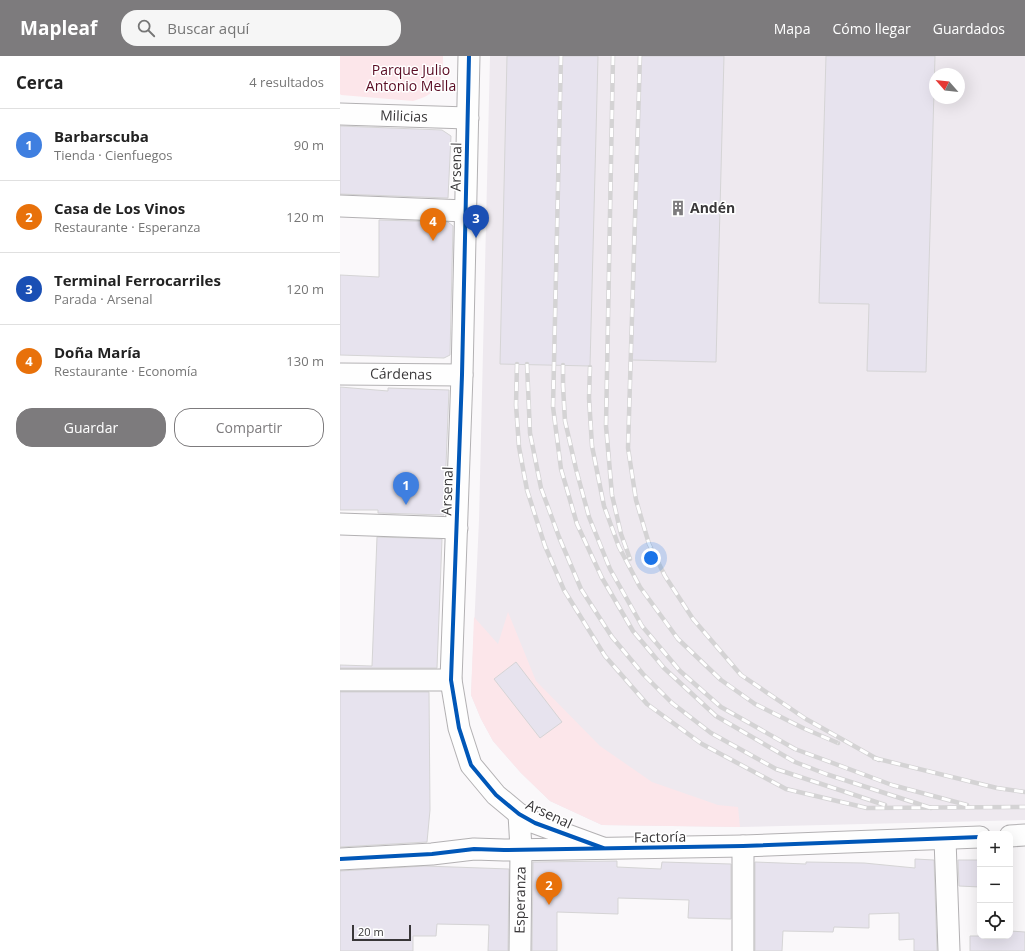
<!DOCTYPE html>
<html lang="es">
<meta charset="utf-8">
<style>
body{margin:0;font-family:"Open Sans",sans-serif;background:#f6f6f6;color:#222}
.controls{position:absolute;right:12px;bottom:12px;display:grid;overflow:hidden;border-radius:8px;box-shadow:0 4px 16px #0002}
.controls button{width:36px;height:36px;display:grid;place-items:center;padding:0;border:0;border-bottom:1px solid #e0e0e0;background:#fff;color:#222;font:20px sans-serif}
.compass{position:absolute;left:589px;top:12px;width:36px;height:36px;border-radius:50%;background:#fff;box-shadow:0 4px 16px #0002;rotate:298deg}
.scale{position:absolute;left:12px;bottom:10px;width:59px;box-sizing:border-box;padding-left:4px;border:2px solid #393739;border-top:0;font-size:11px;line-height:14px;white-space:nowrap;color:#393739;-webkit-text-stroke:3px #fff;paint-order:stroke}
.you{position:absolute;left:311px;top:502px;width:14px;height:14px;margin:-10px;border:3px solid #fff;border-radius:50%;background:#1a73e8;box-shadow:0 0 0 6px #1a73e833}
.badge{display:grid;place-items:center;width:26px;height:26px;border-radius:50%;background:#7d7b7d;color:#fff;font-size:13px;font-weight:700}
.pin{position:absolute;translate:-50% -33px;filter:drop-shadow(0 1px 2px #0008)}
.pin::after{content:'';position:absolute;top:21px;width:14px;height:12px;background:inherit;clip-path:polygon(0 0,100% 0,50% 100%)}
.list{margin:0;padding:0;list-style:none}
h2{display:flex;justify-content:space-between;align-items:center;height:52px;margin:0;padding:0 16px;font-size:17px}
h2 small{font-size:13px;font-weight:400;color:#767676}
.list li{display:grid;grid-template-columns:26px 1fr auto;gap:12px;align-items:center;box-sizing:border-box;height:72px;padding:0 16px;border-top:1px solid #e0e0e0}
.list b{display:block;font-size:15px;white-space:nowrap}
.list p{margin:0;font-size:13px;white-space:nowrap;color:#767676}
.list em{font-size:13px;font-style:normal;color:#767676}
.actions{display:flex;gap:8px;padding:12px 16px}
.actions a{flex:1;padding:9px 0;border:1px solid #7d7b7d;border-radius:16px;text-align:center;font-size:14px;color:#7d7b7d}
.actions .main{background:#7d7b7d;color:#fff}
.icon{flex:none;width:22px;height:22px;fill:none;stroke:currentColor;stroke-width:2;stroke-linecap:round;stroke-linejoin:round}
.map{position:relative;flex:none;width:685px;height:895px;overflow:hidden}
header{display:flex;align-items:center;gap:24px;box-sizing:border-box;height:56px;padding:0 20px;background:#7d7b7d;color:#fff}
header strong{font-size:19px}
nav{display:flex;gap:22px;margin-inline-start:auto;font-size:14px}
.search{width:280px;height:36px;background:#f6f6f6;display:flex;align-items:center;gap:10px;box-sizing:border-box;padding:0 14px;border-radius:16px;color:#767676;font-size:15px}
main{display:flex}
aside{flex:1;background:#fff}
.map>svg:first-child{display:block}
.built{fill:#eee9ef;fill-rule:evenodd}
.green{fill:#fce6ea}
.building{fill:#e7e3ee;stroke:#d5d4d5}
.lines{fill:none;stroke-linecap:round;stroke-linejoin:round}
.minor-casing{stroke:#b3b1b3;stroke-width:23}
.minor{stroke:#fefefe;stroke-width:21}
.rail-casing{stroke:#d4d3d4;stroke-width:4.5}
.rail{stroke:#fff;stroke-width:3;stroke-dasharray:9;stroke-linecap:butt}
.cycleway-casing{stroke:#fff;stroke-width:6}
.cycleway{stroke:#0057b8;stroke-width:4}
.labels{text-anchor:middle;stroke-width:3;stroke-linejoin:round;paint-order:stroke}
.park-label{font-size:14px;fill:#5a0d24;stroke:#fff}
.street-label{font-size:14px;fill:#393739;stroke:#fff}
.poi-label{font-size:14px;font-weight:bold;fill:#393739;stroke:#fff;text-anchor:start}
</style>
<header>
<strong>Mapleaf</strong>
<div class="search"><svg class="icon" aria-label="search" viewBox="0 0 24 24"><circle cx="10" cy="10" r="6"/><path d="M15 15l6 6"/></svg>Buscar aquí</div>
<nav><a>Mapa</a><a>Cómo llegar</a><a>Guardados</a></nav>
</header>
<main>
<aside>
<h2>Cerca<small>4 resultados</small></h2>
<ul class="list">
<li><span class="badge" style="background:#3f7fe0">1</span><div><b>Barbarscuba</b><p>Tienda · Cienfuegos</p></div><em>90 m</em></li>
<li><span class="badge" style="background:#e8710a">2</span><div><b>Casa de Los Vinos</b><p>Restaurante · Esperanza</p></div><em>120 m</em></li>
<li><span class="badge" style="background:#1a4fb4">3</span><div><b>Terminal Ferrocarriles</b><p>Parada · Arsenal</p></div><em>120 m</em></li>
<li><span class="badge" style="background:#e8710a">4</span><div><b>Doña María</b><p>Restaurante · Economía</p></div><em>130 m</em></li>
</ul>
<div class="actions"><a class="main">Guardar</a><a>Compartir</a></div>
</aside>
<div class="map">
<svg width="685" height="895" viewBox="0 0 685 895">
<rect width="100%" height="100%" fill="#faf8fa"/>
<path class="built" d="M 150,0 L 685,0 L 685,764 L 400,771 L 262,769 L 210,745 L 181,717 L 153,685 L 141,663 L 131,639 L 139,464 ZM 595,18 L 619,18 L 619,42 L 595,42 Z"/>
<g class="green">
<path d="M 0,0 L 103,0 C 103,25 99,38 73,45 L 1,39 L 0,38 Z"/>
<polygon points="168,556 196,625 260,690 312,726 378,749 398,751 400,771 262,769 210,745 181,717 153,685 141,663 131,639 134,561 158,588"/>
</g>
<g class="building">
<polygon points="167,0 258,0 250,310 160,308"/>
<polygon points="299,0 384,0 376,306 292,304"/>
<polygon points="486,0 595,0 586,316 527,315 529,248 479,247"/>
<polygon points="0,70 102,74 111,80 108,142 0,138"/>
<polygon points="39,164 108,166 113,170 110,299 104,302 0,299 0,219 39,221"/>
<polygon points="0,331 48,335 48,332 109,334 104,459 38,457 38,454 0,454"/>
<polygon points="37,481 102,483 97,612 0,612 0,609 32,610"/>
<polygon points="176,606 222,666 200,682 154,623"/>
<polygon points="0,636 89,636 90,754 87,786 0,791"/>
<polygon points="575,803 594,804 597,895 574,895 574,883 559,884 559,857 529,858 529,872 494,871 493,876 443,875 442,895 415,895 415,806 466,808 466,806 524,807 575,812"/>
<polygon points="618,804 640,804 640,831 619,830"/>
<polygon points="277,805 277,811 321,813 322,806 391,808 391,863 348,862 349,844 278,842 278,858 217,856 217,895 192,895 193,806"/>
<polygon points="85,810 169,813 168,895 148,895 149,869 97,868 96,880 73,880 73,895 0,895 0,815"/>
<polygon points="670,875 685,876 685,895 630,895 630,880 670,880"/>
</g>
<g class="lines">
<defs>
<g id="minor">
<polyline points="129,0 122,319 111,624 119,672 131,709 156,739 179,758 195,767 263,792"/>
<polyline points="0,58 128,62"/>
<polyline points="0,150 126,155"/>
<polyline points="0,318 122,319"/>
<polyline points="0,468 117,472"/>
<polyline points="0,624 111,624"/>
<polyline points="179,758 181,793 180,895"/>
<polyline points="670,780 685,779"/>
<polyline points="605,783 609,895"/>
<polyline points="0,803 92,798 134,793 164,794 403,790 640,781"/>
<polyline points="403,895 403,790"/>
</g>
</defs>
<use href="#minor" class="minor-casing"/>
<use href="#minor" class="minor"/>
<defs>
<g id="rail">
<polyline points="221,0 213,351 221,413 237,468 262,522 293,575 324,612 376,660 455,706 486,718 591,752"/>
<polyline points="273,0 266,370 272,439 281,478 290,503"/>
<polyline points="300,0 288,392 296,444 309,488 325,520 353,563 401,619 466,663 539,704"/>
<polyline points="177,308 176,349 179,391 187,434 205,490 224,534 265,600 307,648 362,688 446,733 527,752 685,751"/>
<polyline points="187,308 190,377 201,432 219,481 241,533 272,581 303,618 332,647 371,677 436,713 545,749"/>
<polyline points="223,309 223,330 225,365 236,413 249,461 270,513 302,570 340,615 381,651 455,693 552,729 627,749"/>
<polyline points="250,311 249,342 252,390 264,450 279,491 300,531 338,583 381,624 415,648 463,672 498,687"/>
<polyline points="534,702 657,732 685,736"/>
</g>
</defs>
<use href="#rail" class="rail-casing"/>
<use href="#rail" class="rail"/>
<defs>
<g id="cycleway">
<polyline points="129,0 122,319 111,624 119,672 131,709 156,739 179,758 195,767 263,792"/>
<polyline points="0,803 92,798 134,793 164,794 403,790 640,781"/>
</g>
</defs>
<use href="#cycleway" class="cycleway-casing"/>
<use href="#cycleway" class="cycleway"/>
</g>
<defs>
<symbol id="building-bare" viewBox="-9 -9 18 18"><path d="M-4-6H4V6H1V3H-1V6H-4ZM-2.5-4.3h1.7v1.8h-1.7ZM.8-4.3h1.7v1.8H.8ZM-2.5-1h1.7V.8h-1.7ZM.8-1h1.7V.8H.8Z" fill="#7d7b7d" stroke="#fff" stroke-width="2.5" paint-order="stroke"/></symbol>
</defs>
<g fill-rule="evenodd">
<use href="#building-bare" x="327" y="141" width="22" height="22"/>
</g>
<g class="labels">
<g class="park-label">
<text x="71" y="19">Parque Julio<tspan x="71" dy="16">Antonio Mella</tspan></text>
</g>
<g class="street-label">
<text transform="translate(64 60) rotate(2)" y="5">Milicias</text>
<text transform="translate(116 111) rotate(-89)" y="5">Arsenal</text>
<text transform="translate(61 318) rotate(1)" y="5">Cárdenas</text>
<text transform="translate(107 435) rotate(-88)" y="5">Arsenal</text>
<text transform="translate(209 758) rotate(25)" y="5">Arsenal</text>
<text transform="translate(320 781) rotate(-1)" y="5">Factoría</text>
<text transform="translate(180 844) rotate(-89)" y="5">Esperanza</text>
</g>
<g class="poi-label">
<text x="350" y="157">Andén</text>
</g>
</g>
</svg>
<div class="controls">
<button>+</button>
<button>−</button>
<button><svg class="icon" aria-label="locate" viewBox="0 0 24 24"><circle cx="12" cy="12" r="6"/><path d="M12 2v4M12 18v4M2 12h4M18 12h4"/></svg></button>
</div>
<svg class="compass" viewBox="-18 -18 36 36"><path d="M0-13l5 13h-10z" fill="#e53935"/><path d="M0 13l5-13h-10z" fill="#767676"/></svg>
<div class="scale">20 m</div>
<div class="you"></div>
<div class="pin badge" style="left:66px;top:449px;background:#3f7fe0">1</div>
<div class="pin badge" style="left:209px;top:849px;background:#e8710a">2</div>
<div class="pin badge" style="left:136px;top:182px;background:#1a4fb4">3</div>
<div class="pin badge" style="left:93px;top:185px;background:#e8710a">4</div>
</div>
</main>
